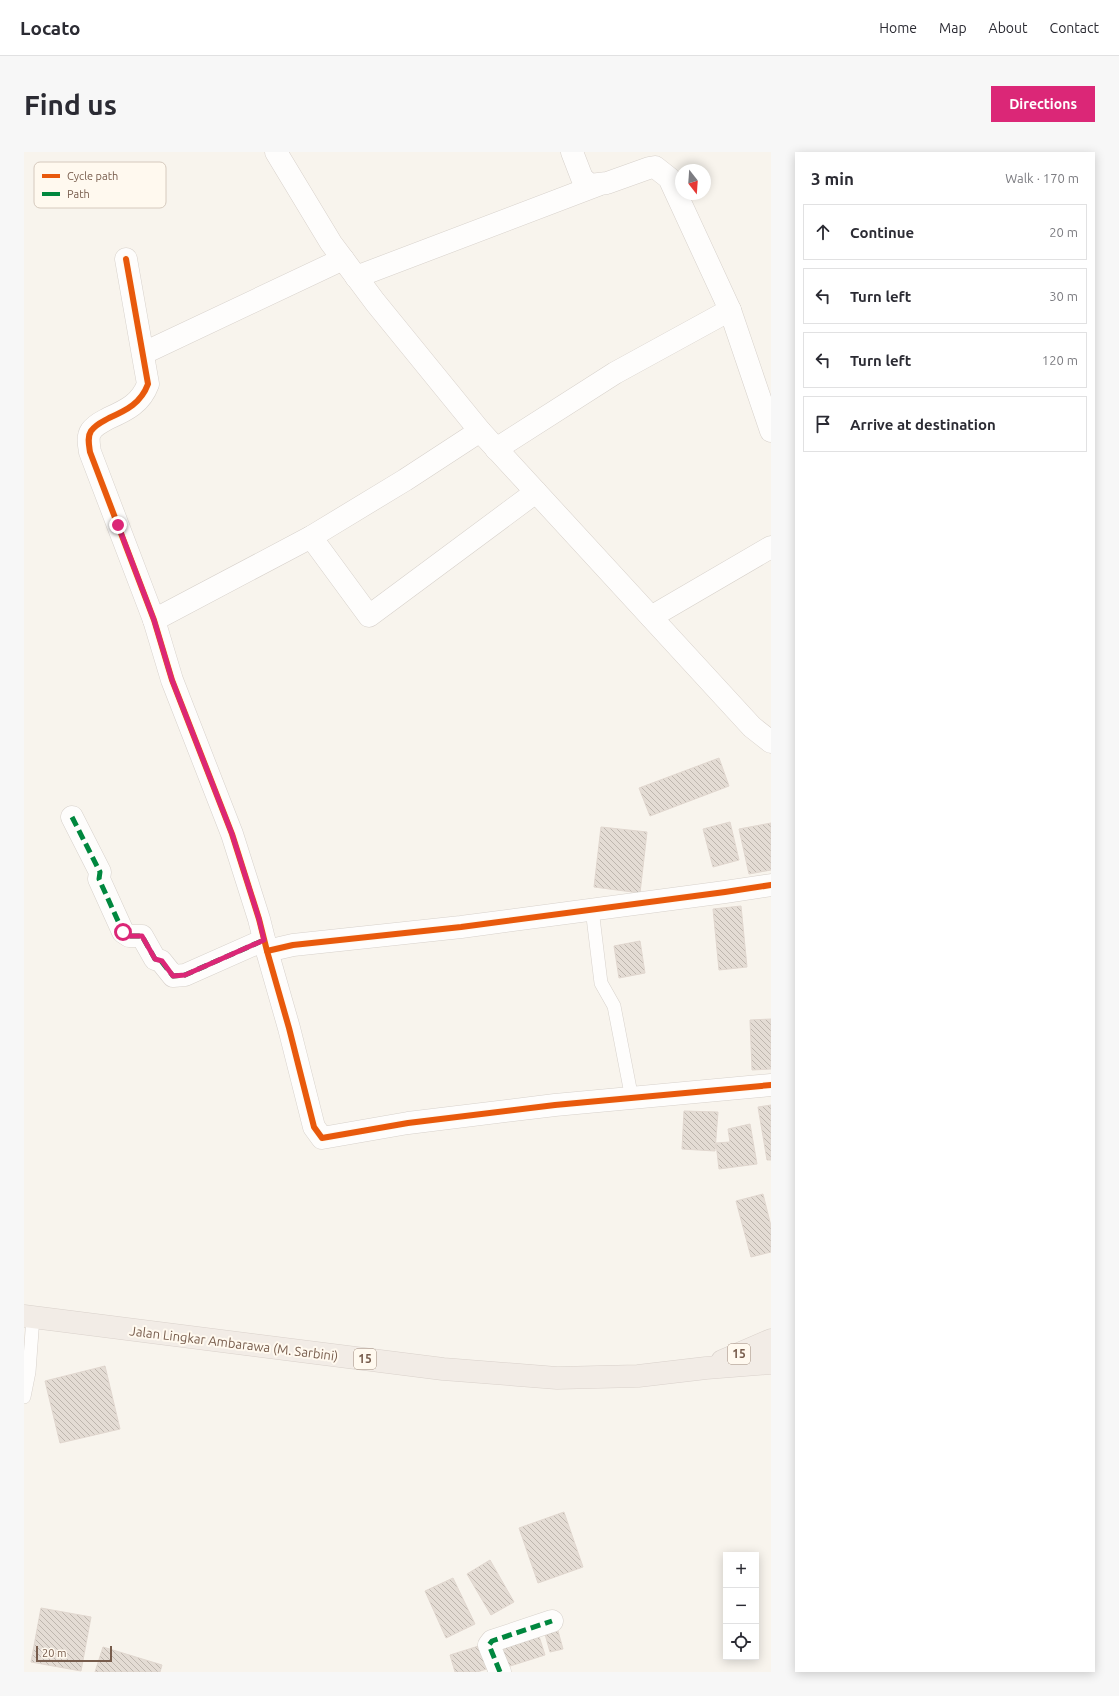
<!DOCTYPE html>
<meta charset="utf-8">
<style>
body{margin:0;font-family:Ubuntu,sans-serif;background:#f7f7f7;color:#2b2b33}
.controls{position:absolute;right:12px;bottom:12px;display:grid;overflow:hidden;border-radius:0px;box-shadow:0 2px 10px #0003}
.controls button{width:36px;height:36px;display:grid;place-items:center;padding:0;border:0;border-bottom:1px solid #e1e1e2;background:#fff;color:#2b2b33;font:20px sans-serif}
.compass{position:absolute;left:651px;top:12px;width:36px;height:36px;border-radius:50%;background:#fff;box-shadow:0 2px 10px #0003;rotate:163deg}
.scale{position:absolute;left:12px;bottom:10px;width:76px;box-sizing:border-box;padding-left:4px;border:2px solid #775c4c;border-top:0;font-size:11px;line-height:14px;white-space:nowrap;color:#775c4c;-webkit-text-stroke:3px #fff9ef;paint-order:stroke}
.stop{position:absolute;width:12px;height:12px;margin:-9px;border:3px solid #db2777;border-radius:50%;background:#fff}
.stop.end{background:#db2777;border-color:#fff;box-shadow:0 1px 4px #0008}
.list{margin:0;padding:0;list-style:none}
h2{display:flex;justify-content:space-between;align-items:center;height:52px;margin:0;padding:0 16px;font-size:17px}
h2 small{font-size:13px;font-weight:400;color:#7c7c81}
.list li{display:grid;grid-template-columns:26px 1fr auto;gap:12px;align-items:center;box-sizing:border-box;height:56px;margin:0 8px 8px;padding:0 8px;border:1px solid #e1e1e2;border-radius:0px}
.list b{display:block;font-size:15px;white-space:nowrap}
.list em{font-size:13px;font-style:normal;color:#7c7c81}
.icon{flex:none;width:22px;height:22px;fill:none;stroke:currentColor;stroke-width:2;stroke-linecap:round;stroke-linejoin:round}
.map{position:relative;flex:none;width:747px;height:1520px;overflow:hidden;border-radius:0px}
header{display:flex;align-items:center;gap:24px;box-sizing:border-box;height:56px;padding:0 20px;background:#fff;border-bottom:1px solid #e1e1e2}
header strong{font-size:19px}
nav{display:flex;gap:22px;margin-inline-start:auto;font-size:14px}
.intro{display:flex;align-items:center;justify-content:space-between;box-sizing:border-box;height:96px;padding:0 24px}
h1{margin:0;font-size:28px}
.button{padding:10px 18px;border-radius:0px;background:#db2777;color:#fff;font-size:14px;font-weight:700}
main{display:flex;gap:24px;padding:0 24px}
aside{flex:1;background:#fff;border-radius:0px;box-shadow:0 2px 10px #0003}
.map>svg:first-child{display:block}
.building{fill:url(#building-back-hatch);stroke:#e1d7cf}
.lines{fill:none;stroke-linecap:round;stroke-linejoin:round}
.service-casing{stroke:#d7d1cb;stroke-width:14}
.minor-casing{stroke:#d7d1cb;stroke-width:23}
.secondary-casing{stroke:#d8d1cb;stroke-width:23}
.trunk-casing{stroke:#d9d1cb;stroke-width:23}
.service{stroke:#fefdfc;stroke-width:13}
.minor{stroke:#fefdfc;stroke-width:22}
.secondary{stroke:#fefdfc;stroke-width:22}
.trunk{stroke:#f2ece6;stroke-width:22}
.quiet{stroke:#00873e;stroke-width:5;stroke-dasharray:10 5;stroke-linecap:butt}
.cycleway-casing{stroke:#fff9ef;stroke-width:8}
.cycleway{stroke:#e8590c;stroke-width:6}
.route{stroke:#db2777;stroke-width:5}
.labels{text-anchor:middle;stroke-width:4;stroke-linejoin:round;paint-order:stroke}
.shield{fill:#fff9ef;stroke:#a08b7d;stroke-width:1}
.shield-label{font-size:12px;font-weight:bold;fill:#775c4c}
.street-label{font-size:13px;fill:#775c4c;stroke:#fff9ef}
.key{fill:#fff9ef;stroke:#d6cabe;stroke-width:1}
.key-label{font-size:11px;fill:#775c4c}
</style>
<header>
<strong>Locato</strong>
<nav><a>Home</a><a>Map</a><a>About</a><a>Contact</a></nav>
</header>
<div class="intro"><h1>Find us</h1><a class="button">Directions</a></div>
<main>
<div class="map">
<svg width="747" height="1520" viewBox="0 0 747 1520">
<defs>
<pattern id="building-back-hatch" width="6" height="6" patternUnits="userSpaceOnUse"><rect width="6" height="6" fill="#e4dcd4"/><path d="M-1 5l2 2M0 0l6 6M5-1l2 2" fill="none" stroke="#beb6ae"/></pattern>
</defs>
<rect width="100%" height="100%" fill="#f8f4ed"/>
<g class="building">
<polygon points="695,606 705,634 626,664 615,636"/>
<polygon points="706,670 715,708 689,715 679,677"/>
<polygon points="747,671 747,718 725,722 715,677"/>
<polygon points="577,675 623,680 616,741 570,735"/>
<polygon points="717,754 723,815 695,818 689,757"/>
<polygon points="616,789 621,821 595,826 590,794"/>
<polygon points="747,867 747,917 728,918 726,868"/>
<polygon points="747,953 747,1008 743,1008 734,955"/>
<polygon points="660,959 694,960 691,999 658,997"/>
<polygon points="726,972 733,1012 695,1017 692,991 706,990 704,977"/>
<polygon points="739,1042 747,1074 747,1100 727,1105 712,1049"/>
<polygon points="81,1214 96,1277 36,1291 21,1229"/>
<polygon points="540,1360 559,1415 514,1431 495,1376"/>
<polygon points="466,1408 490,1450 467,1463 443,1422"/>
<polygon points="429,1426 451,1472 422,1486 401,1439"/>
<polygon points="17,1456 67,1465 57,1519 7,1510"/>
<polygon points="532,1472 539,1497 526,1500 519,1475"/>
<polygon points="513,1478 521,1503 483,1515 475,1491"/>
<polygon points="461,1492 469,1515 453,1520 431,1520 426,1503"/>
<polygon points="79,1495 138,1513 136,1520 71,1520"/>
</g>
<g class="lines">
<defs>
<g id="service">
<polyline points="568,757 577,831 590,854 608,947"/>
<polyline points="0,1245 5,1220 9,1165"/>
</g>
<g id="minor">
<polyline points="548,0 558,26 566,33 583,31 625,16 631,15 645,26 706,158 747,279"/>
<path d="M 102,107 L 124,232 C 117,251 103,258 85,266 C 78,270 72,272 67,279 C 63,285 65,293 66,300 L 130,468 L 148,528 L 208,682 L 235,767 L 243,799 L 269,793 L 437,775 L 701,740 L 747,733"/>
<polyline points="332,125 574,33"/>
<polyline points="120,201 319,107"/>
<polyline points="472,297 591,221 706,158"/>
<polyline points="287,385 345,464 512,340"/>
<polyline points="627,465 747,395"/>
<polyline points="130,468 287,385 381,328 456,279"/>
<polyline points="48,665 76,720 75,727 99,780 105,784 118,784 131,807 137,809 149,824 161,823 240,788"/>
<polyline points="243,799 265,876 290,975 298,986 384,971 531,953 747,933"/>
<polyline points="476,1520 465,1493 468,1489 528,1469"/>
</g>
<polyline id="secondary" points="252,0 307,91 351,150 456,279 728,575 747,590"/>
<g id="trunk">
<polyline points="0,1164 419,1217 533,1226 614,1224 682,1216 747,1211"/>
<polyline points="698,1209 747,1188"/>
</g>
</defs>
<use href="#service" class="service-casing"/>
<use href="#minor" class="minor-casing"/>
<use href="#secondary" class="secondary-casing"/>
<use href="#trunk" class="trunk-casing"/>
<use href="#service" class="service"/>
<use href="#minor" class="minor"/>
<use href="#secondary" class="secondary"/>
<use href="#trunk" class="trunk"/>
<g class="quiet">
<polyline points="48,665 76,720 75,727 99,780 105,784 118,784 131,807 137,809 149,824 161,823 240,788"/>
<polyline points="476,1520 465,1493 468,1489 528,1469"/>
</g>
<defs>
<g id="cycleway">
<path d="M 102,107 L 124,232 C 117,251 103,258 85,266 C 78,270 72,272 67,279 C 63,285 65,293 66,300 L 130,468 L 148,528 L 208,682 L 235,767 L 243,799 L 269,793 L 437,775 L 701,740 L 747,733"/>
<polyline points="243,799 265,876 290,975 298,986 384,971 531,953 747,933"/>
</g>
</defs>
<use href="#cycleway" class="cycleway-casing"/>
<use href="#cycleway" class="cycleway"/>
</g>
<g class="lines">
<polyline class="route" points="94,373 130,468 148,528 208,682 235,767 240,788 161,823 149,824 138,809 131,807 118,784 105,784 99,780"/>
</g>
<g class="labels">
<g class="shield">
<rect x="704" y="1192" width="22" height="20" rx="3"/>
<rect x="330" y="1197" width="22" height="20" rx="3"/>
</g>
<g class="shield-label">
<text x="715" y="1206">15</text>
<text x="341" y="1211">15</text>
</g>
<g class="street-label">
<text transform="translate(210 1191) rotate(7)" y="5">Jalan Lingkar Ambarawa (M. Sarbini)</text>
</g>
</g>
<rect x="10" y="10" width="132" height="46" rx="6" class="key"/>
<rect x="18" y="22" width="18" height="4" fill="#e8590c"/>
<rect x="18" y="40" width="18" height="4" fill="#00873e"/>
<g class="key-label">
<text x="43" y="28">Cycle path</text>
<text x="43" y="46">Path</text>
</g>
</svg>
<div class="controls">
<button>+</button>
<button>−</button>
<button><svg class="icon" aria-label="locate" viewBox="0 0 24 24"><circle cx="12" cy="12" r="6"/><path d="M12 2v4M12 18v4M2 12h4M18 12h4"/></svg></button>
</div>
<svg class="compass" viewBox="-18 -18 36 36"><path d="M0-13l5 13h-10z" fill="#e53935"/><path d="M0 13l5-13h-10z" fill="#7c7c81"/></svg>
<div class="scale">20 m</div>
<div class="stop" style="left:99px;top:780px"></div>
<div class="stop end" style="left:94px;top:373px"></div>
</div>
<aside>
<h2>3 min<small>Walk · 170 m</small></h2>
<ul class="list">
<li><svg class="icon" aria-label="ahead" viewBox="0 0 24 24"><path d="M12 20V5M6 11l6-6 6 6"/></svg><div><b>Continue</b></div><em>20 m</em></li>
<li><svg class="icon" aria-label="left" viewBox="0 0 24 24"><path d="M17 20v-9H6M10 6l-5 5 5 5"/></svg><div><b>Turn left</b></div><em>30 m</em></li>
<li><svg class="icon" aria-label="left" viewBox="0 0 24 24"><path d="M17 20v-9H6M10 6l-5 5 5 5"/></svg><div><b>Turn left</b></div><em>120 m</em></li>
<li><svg class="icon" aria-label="arrive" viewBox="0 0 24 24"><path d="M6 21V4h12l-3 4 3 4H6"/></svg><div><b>Arrive at destination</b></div></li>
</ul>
</aside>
</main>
